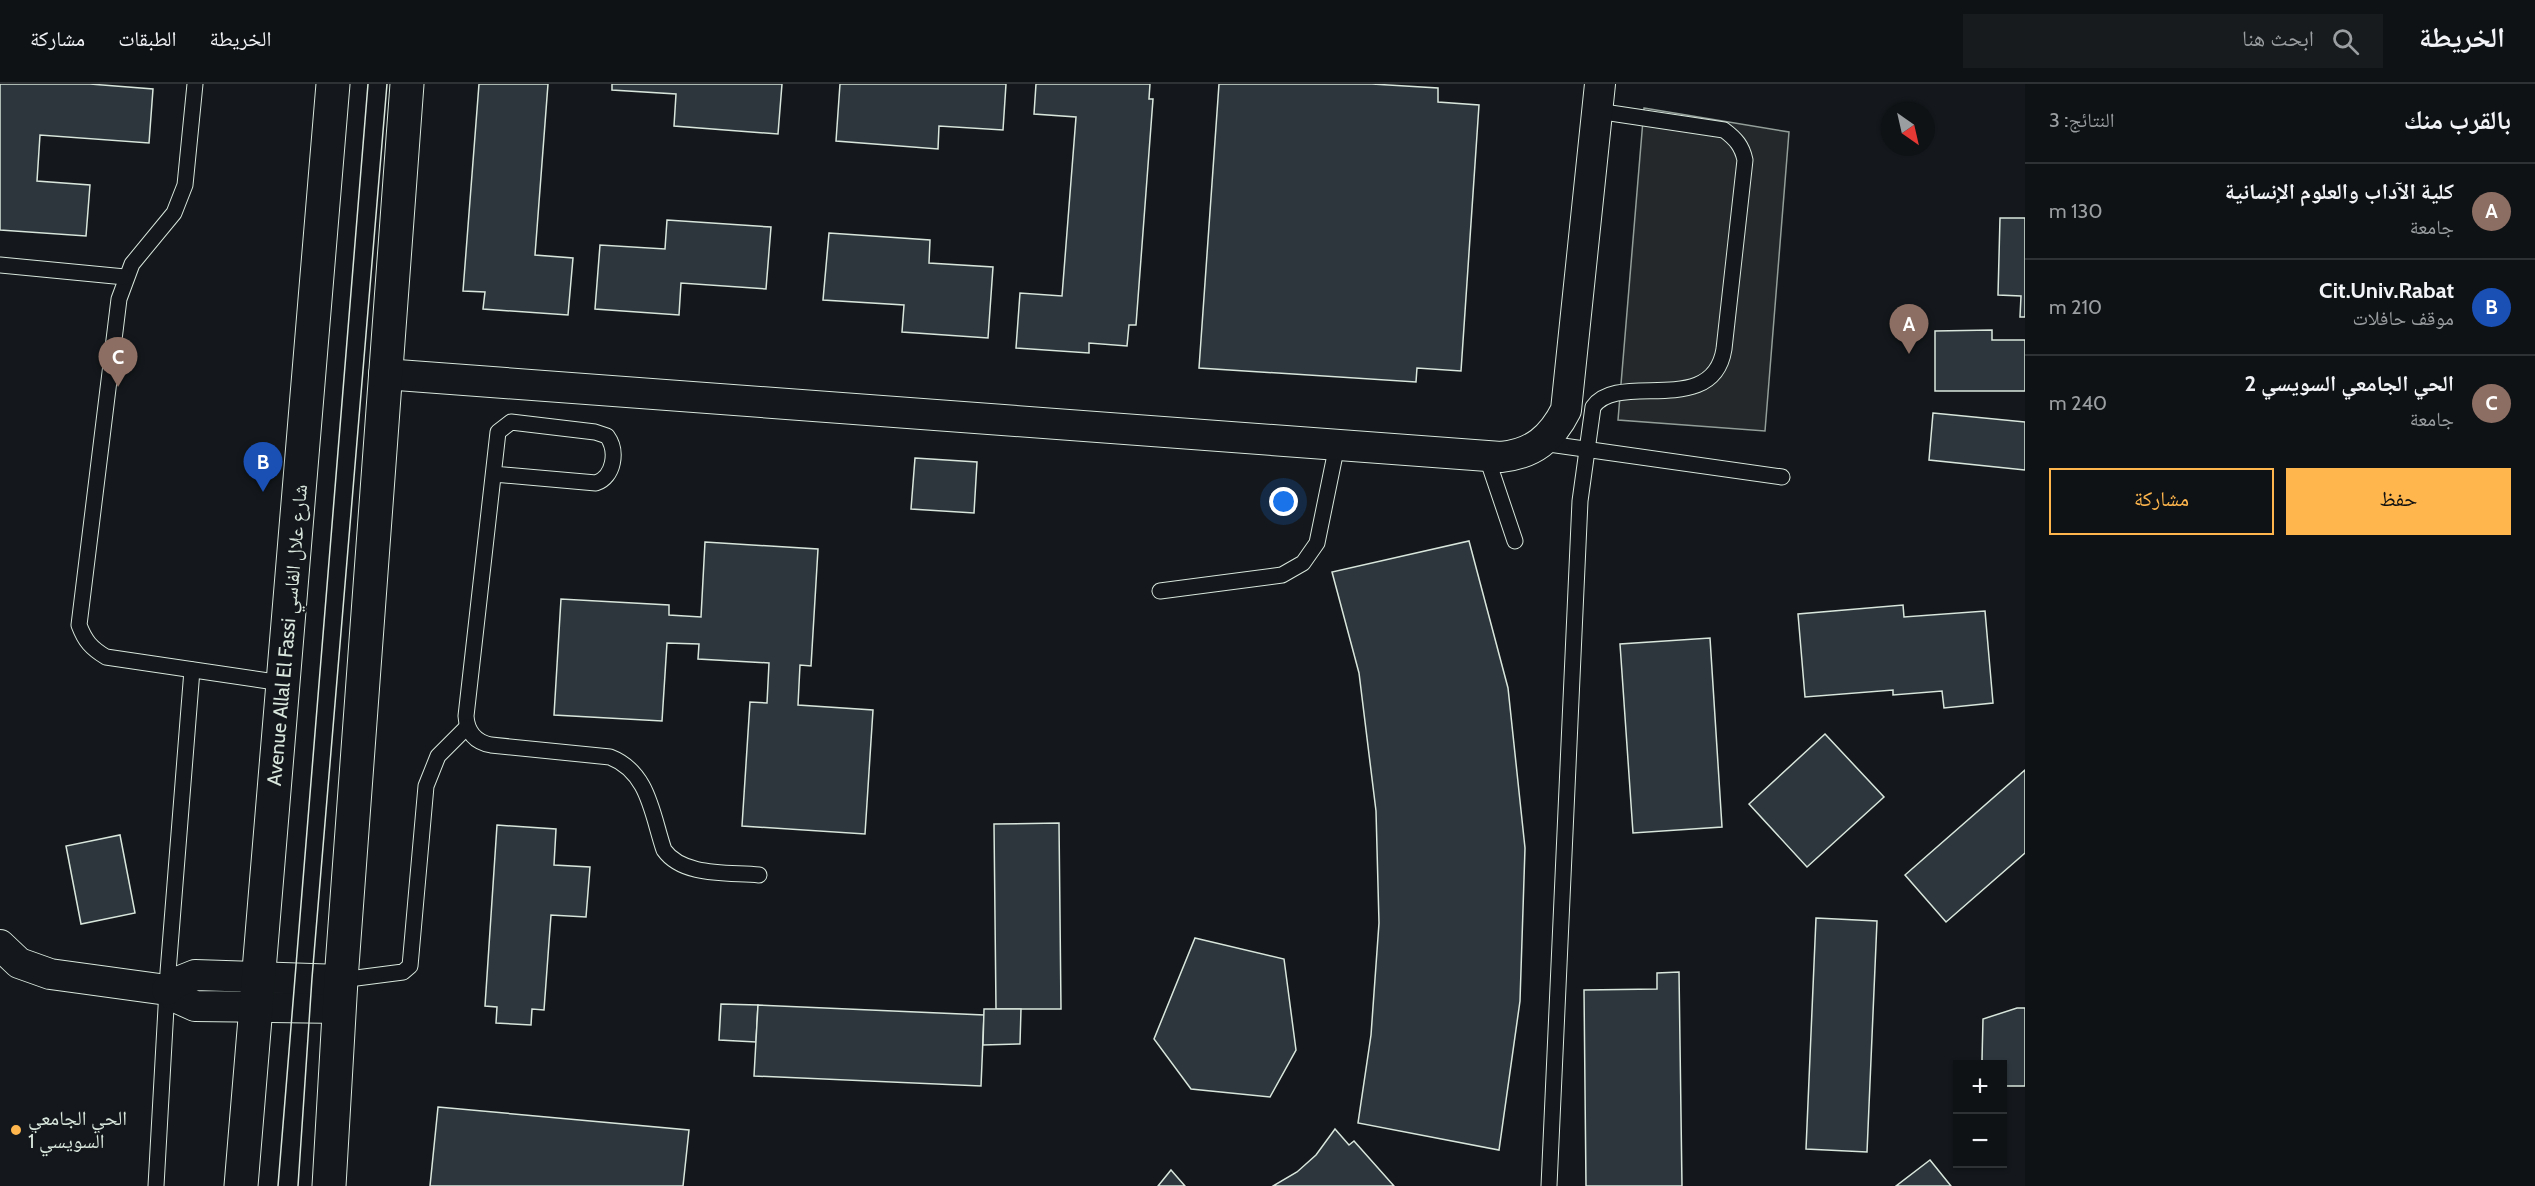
<!DOCTYPE html>
<html lang="ar">
<meta charset="utf-8">
<style>
body{margin:0;font-family:Cabin,"Noto Naskh Arabic",sans-serif;background:#181b1e;color:#f1f3f6;direction:rtl}
.controls{position:absolute;right:18px;bottom:18px;display:grid;overflow:hidden;border-radius:0px;box-shadow:0 2px 4px #0004}
.controls button{width:54px;height:54px;display:grid;place-items:center;padding:0;border:0;border-bottom:2px solid #2f3234;background:#0f1215;color:#f1f3f6;font:30px sans-serif}
.compass{position:absolute;left:1881px;top:18px;width:54px;height:54px;border-radius:50%;background:#0f1215;box-shadow:0 2px 4px #0004;rotate:146deg}
.you{position:absolute;left:1284px;top:418px;width:21px;height:21px;margin:-15px;border:4px solid #fff;border-radius:50%;background:#1a73e8;box-shadow:0 0 0 9px #1a73e833}
.badge{display:grid;place-items:center;width:39px;height:39px;border-radius:50%;background:#ffb74d;color:#fff;font-size:20px;font-weight:700}
.pin{position:absolute;translate:-50% -50px;filter:drop-shadow(0 2px 3px #0008)}
.pin::after{content:'';position:absolute;top:32px;width:21px;height:18px;background:inherit;clip-path:polygon(0 0,100% 0,50% 100%)}
.list{margin:0;padding:0;list-style:none}
h2{display:flex;justify-content:space-between;align-items:center;height:78px;margin:0;padding:0 24px;font-size:26px}
h2 small{font-size:20px;font-weight:400;color:#9b9ea0}
.list li{display:grid;grid-template-columns:39px 1fr auto;gap:18px;align-items:center;box-sizing:border-box;height:96px;padding:0 24px;border-top:2px solid #2f3234}
.list b{display:block;font-size:22px;white-space:nowrap}
.list p{margin:0;font-size:20px;white-space:nowrap;color:#9b9ea0}
.list em{font-size:20px;font-style:normal;color:#9b9ea0}
.actions{display:flex;gap:12px;padding:18px 24px}
.actions a{flex:1;padding:14px 0;border:2px solid #ffb74d;border-radius:0px;text-align:center;font-size:21px;color:#ffb74d}
.actions .main{background:#ffb74d;color:#111}
.icon{flex:none;width:33px;height:33px;fill:none;stroke:currentColor;stroke-width:2;stroke-linecap:round;stroke-linejoin:round}
.map{position:relative;flex:none;width:2025px;height:1102px;overflow:hidden;direction:ltr}
header{display:flex;align-items:center;gap:36px;box-sizing:border-box;height:84px;padding:0 30px;background:#0f1215;border-bottom:2px solid #2f3234}
header strong{font-size:28px}
nav{display:flex;gap:33px;margin-inline-start:auto;font-size:21px}
.search{width:420px;height:54px;background:#181b1e;display:flex;align-items:center;gap:15px;box-sizing:border-box;padding:0 21px;border-radius:0px;color:#9b9ea0;font-size:22px}
main{display:flex}
aside{flex:1;background:#0f1215}
.map>svg:first-child{display:block}
.parking{fill:#24282b;stroke:#939e99;stroke-width:1.5}
.building{fill:#2c363c;stroke:#d8e6dc;stroke-width:1.5}
.lines{fill:none;stroke-linecap:round;stroke-linejoin:round}
.lane-casing{stroke:#d8e6dc;stroke-width:17}
.street-casing{stroke:#d8e6dc;stroke-width:32}
.secondary-casing{stroke:#d8e6dc;stroke-width:35}
.lane{stroke:#14181c;stroke-width:15}
.street{stroke:#14181c;stroke-width:30}
.secondary{stroke:#14181c;stroke-width:33}
.tram{stroke:#d8e6dc;stroke-width:1.5}
.poi-dot{fill:#ffb74d;stroke:#14181c;stroke-width:2}
.labels{text-anchor:middle;stroke-width:4.5;stroke-linejoin:round;paint-order:stroke}
.street-label{font-size:20px;fill:#d8e6dc;stroke:#14181c}
.poi-label{font-size:20px;fill:#d8e6dc;stroke:#14181c;text-anchor:start}
</style>
<header>
<strong>الخريطة</strong>
<div class="search"><svg class="icon" aria-label="search" viewBox="0 0 24 24"><circle cx="10" cy="10" r="6"/><path d="M15 15l6 6"/></svg>ابحث هنا</div>
<nav><a>الخريطة</a><a>الطبقات</a><a>مشاركة</a></nav>
</header>
<main>
<aside>
<h2>بالقرب منك<small>النتائج: 3</small></h2>
<ul class="list">
<li><span class="badge" style="background:#8d6e63">A</span><div><b>كلية الآداب والعلوم الإنسانية</b><p>جامعة</p></div><em>130 m</em></li>
<li><span class="badge" style="background:#1a4fb4">B</span><div><b>Cit.Univ.Rabat</b><p>موقف حافلات</p></div><em>210 m</em></li>
<li><span class="badge" style="background:#8d6e63">C</span><div><b>الحي الجامعي السويسي 2</b><p>جامعة</p></div><em>240 m</em></li>
</ul>
<div class="actions"><a class="main">حفظ</a><a>مشاركة</a></div>
</aside>
<div class="map">
<svg width="2025" height="1102" viewBox="0 0 2025 1102">
<rect width="100%" height="100%" fill="#14181c"/>
<polygon class="parking" points="1644,24 1789,48 1765,347 1618,336"/>
<g class="building">
<polygon points="0,0 90,0 153,5 149,59 40,51 37,97 90,101 86,152 0,146"/>
<polygon points="479,0 548,0 535,171 573,174 568,231 483,225 485,208 463,207"/>
<polygon points="612,0 782,0 778,50 674,42 676,10 612,6"/>
<polygon points="840,0 1006,0 1003,46 939,42 938,65 836,57"/>
<polygon points="1036,0 1150,0 1149,15 1153,15 1136,241 1129,241 1127,262 1089,259 1089,269 1016,264 1020,209 1062,212 1076,33 1034,30"/>
<polygon points="1219,0 1372,0 1438,4 1438,18 1479,21 1461,287 1417,284 1416,298 1199,284"/>
<polygon points="2000,134 2025,134 2025,233 2020,233 2021,212 1998,211"/>
<polygon points="667,136 771,143 766,205 681,199 679,231 595,225 600,161 665,165"/>
<polygon points="829,149 930,156 929,179 993,183 988,254 902,248 904,221 823,216"/>
<polygon points="1992,246 1992,256 2025,256 2025,307 1935,307 1935,247"/>
<polygon points="1933,329 2025,338 2025,386 1929,376"/>
<polygon points="915,374 977,378 974,429 911,425"/>
<polygon points="1469,457 1508,604 1525,764 1520,917 1499,1066 1358,1039 1371,951 1379,839 1376,727 1359,589 1332,488"/>
<polygon points="705,458 818,465 811,582 800,581 798,621 873,626 865,750 742,742 750,618 767,619 769,579 698,575 699,560 667,559 662,637 554,631 561,515 669,521 669,531 701,533"/>
<polygon points="1903,521 1904,533 1985,527 1993,619 1944,624 1942,607 1893,611 1893,606 1805,613 1798,530"/>
<polygon points="1710,554 1722,743 1633,749 1620,560"/>
<polygon points="1825,650 1884,713 1807,783 1749,720"/>
<polygon points="2025,686 2025,769 1946,838 1905,791"/>
<polygon points="1059,739 1061,925 996,925 994,740"/>
<polygon points="497,741 556,745 554,781 590,783 586,833 551,831 544,926 532,925 531,941 496,939 497,923 485,922"/>
<polygon points="120,751 135,829 81,840 66,762"/>
<polygon points="1816,834 1877,837 1867,1068 1806,1065"/>
<polygon points="1195,854 1284,875 1296,966 1270,1013 1191,1005 1154,955"/>
<polygon points="1679,888 1682,1102 1586,1102 1584,906 1657,905 1657,889"/>
<polygon points="721,920 758,921 756,958 719,956"/>
<polygon points="758,921 984,931 981,1002 754,992"/>
<polygon points="2017,924 2025,924 2025,1002 2003,1002 2002,980 1987,980 1982,976 1983,935"/>
<polygon points="984,925 1021,925 1020,960 983,961"/>
<polygon points="438,1023 689,1046 683,1102 430,1102"/>
<polygon points="1335,1045 1349,1061 1354,1057 1394,1102 1273,1102 1297,1088 1316,1071"/>
<polygon points="1930,1076 1951,1102 1896,1102"/>
<polygon points="1171,1086 1185,1102 1158,1102"/>
</g>
<g class="lines">
<defs>
<g id="lane">
<path d="M 195,0 L 185,101 L 174,129 L 132,180 L 119,215 L 79,541 C 85,557 91,564 106,573 L 282,599"/>
<polyline points="0,181 125,193"/>
<polyline points="1542,359 1782,393"/>
<polyline points="1486,371 1515,457"/>
<path d="M 494,390 L 596,399 C 614,393 618,367 607,352 L 595,348 L 511,338 L 498,348 L 466,632 C 467,648 475,658 491,661 L 610,673 C 649,688 652,731 664,766 C 683,793 729,788 759,791"/>
<polyline points="1160,507 1282,491 1303,479 1317,459 1337,361"/>
<polyline points="341,896 403,888 410,882 426,702 438,672 467,643"/>
<polyline points="156,1102 168,888 192,586"/>
<path d="M 1549,1102 L 1580,417 L 1593,323 C 1618,286 1713,335 1724,265 L 1745,76 C 1742,62 1736,55 1724,46 L 1597,27"/>
</g>
<g id="street">
<path d="M 384,290 L 1501,373 C 1533,370 1552,354 1566,326 L 1600,0"/>
<polyline points="0,861 19,879 50,890 167,906 175,913 195,922 340,924"/>
<polyline points="167,906 175,899 195,891 341,896"/>
</g>
<g id="secondary">
<polyline points="241,1102 333,0"/>
<polyline points="329,1102 341,896 407,0"/>
</g>
</defs>
<use href="#lane" class="lane-casing"/>
<use href="#street" class="street-casing"/>
<use href="#secondary" class="secondary-casing"/>
<use href="#lane" class="lane"/>
<use href="#street" class="street"/>
<use href="#secondary" class="secondary"/>
<g class="tram">
<polyline points="278,1102 368,0"/>
<polyline points="298,1102 312,894 387,0"/>
</g>
</g>
<circle class="poi-dot" cx="16" cy="1046" r="6"/>
<g class="labels">
<g class="street-label">
<text transform="translate(287 551) rotate(-85)" y="7">Avenue Allal El Fassi شارع علال الفاسي</text>
</g>
<g class="poi-label">
<text x="28" y="1041">الحي الجامعي<tspan x="28" dy="23">السويسي 1</tspan></text>
</g>
</g>
</svg>
<div class="controls">
<button>+</button>
<button>−</button>
</div>
<svg class="compass" viewBox="-18 -18 36 36"><path d="M0-13l5 13h-10z" fill="#e53935"/><path d="M0 13l5-13h-10z" fill="#9b9ea0"/></svg>
<div class="you"></div>
<div class="pin badge" style="left:1909px;top:270px;background:#8d6e63">A</div>
<div class="pin badge" style="left:263px;top:408px;background:#1a4fb4">B</div>
<div class="pin badge" style="left:118px;top:303px;background:#8d6e63">C</div>
</div>
</main>
